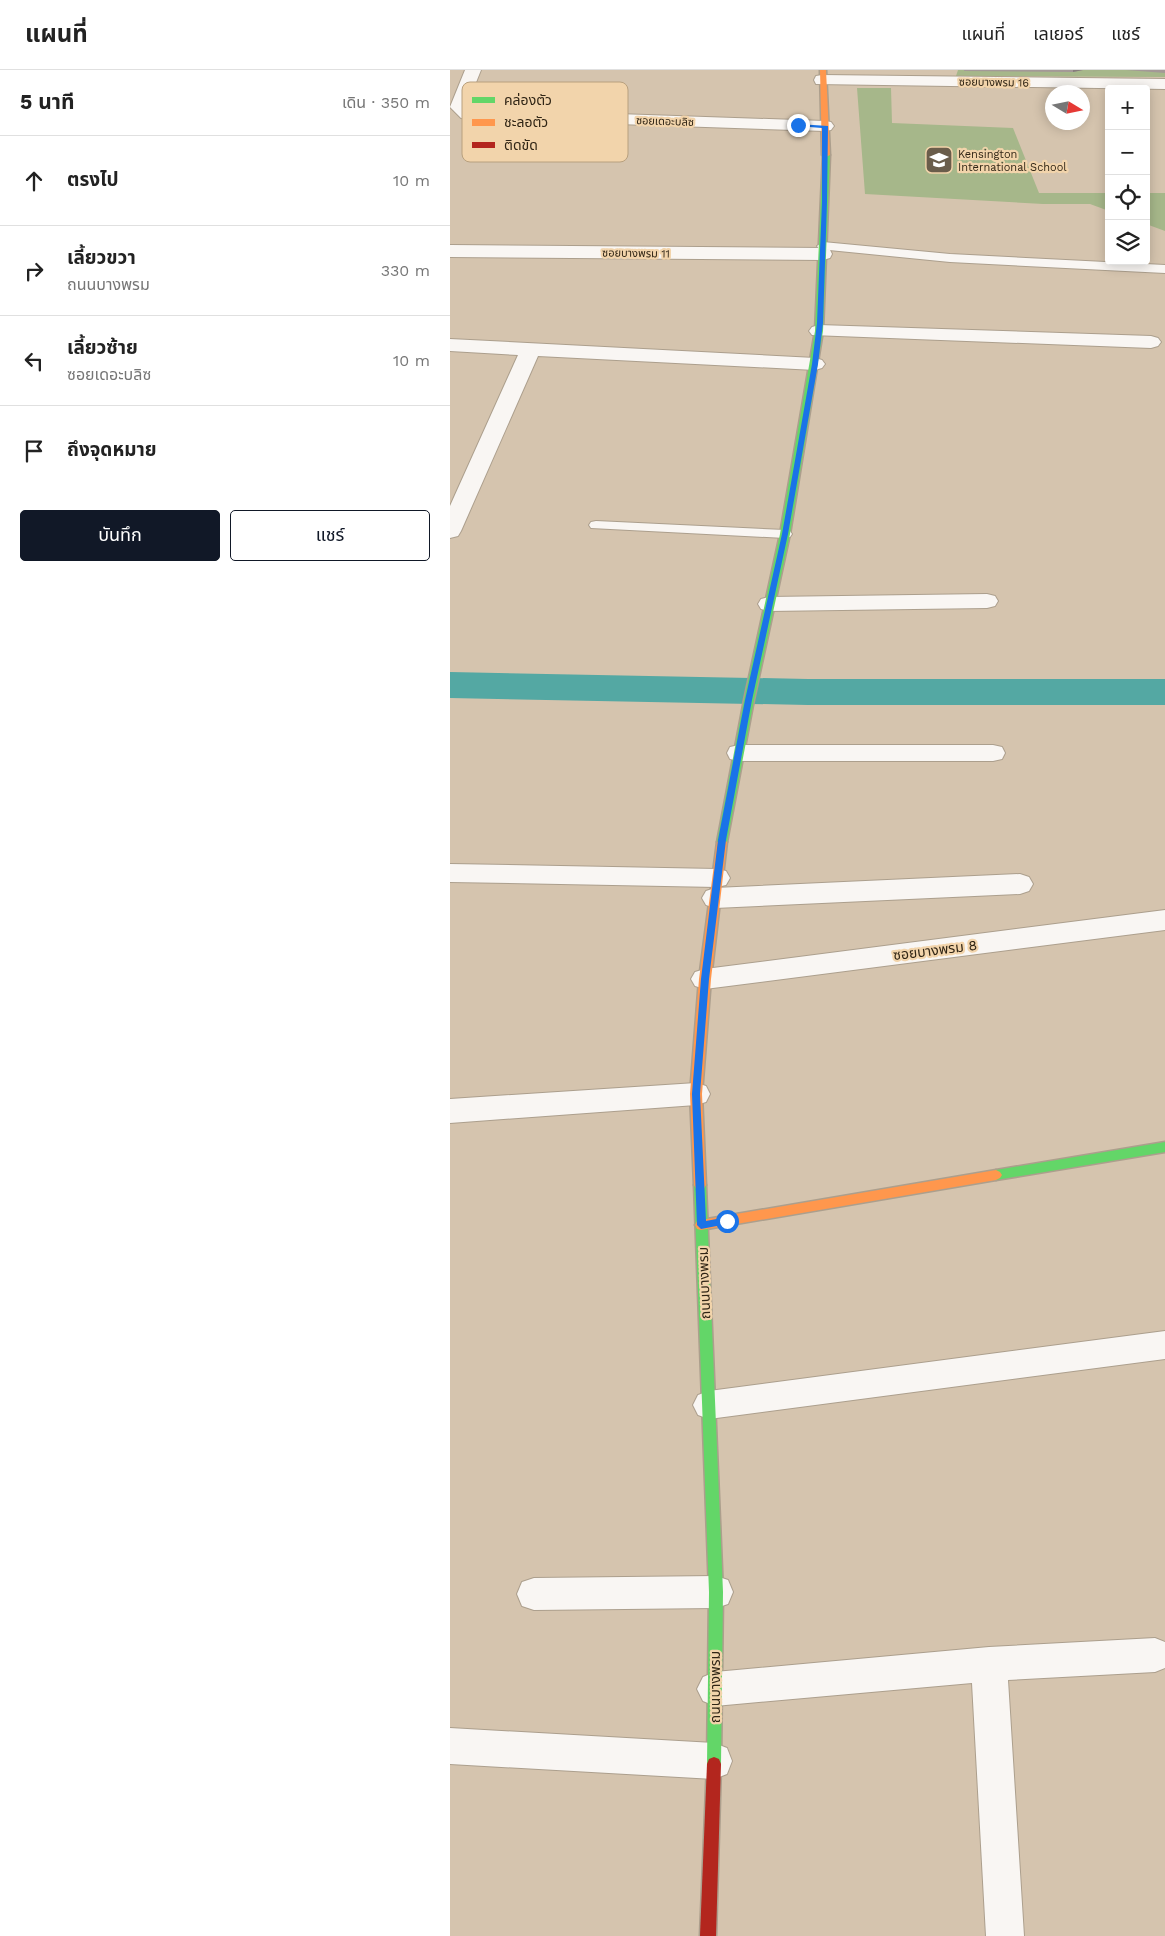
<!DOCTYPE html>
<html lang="th">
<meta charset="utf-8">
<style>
body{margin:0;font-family:"Work Sans","Noto Sans Thai",sans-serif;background:#f2f2f2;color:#222}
.controls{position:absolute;right:15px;top:15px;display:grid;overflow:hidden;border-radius:5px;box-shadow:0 2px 12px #0003}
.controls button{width:45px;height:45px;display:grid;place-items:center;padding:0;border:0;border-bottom:1px solid #e0e0e0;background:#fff;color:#222;font:25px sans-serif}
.compass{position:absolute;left:595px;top:15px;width:45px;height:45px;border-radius:50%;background:#fff;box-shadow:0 2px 12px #0003;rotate:100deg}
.stop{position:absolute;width:15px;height:15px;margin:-11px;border:4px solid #1a73e8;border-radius:50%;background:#fff}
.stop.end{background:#1a73e8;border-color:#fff;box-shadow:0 1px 5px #0008}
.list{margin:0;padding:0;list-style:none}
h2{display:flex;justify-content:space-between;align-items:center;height:65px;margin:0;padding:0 20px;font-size:21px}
h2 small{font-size:16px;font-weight:400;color:#767676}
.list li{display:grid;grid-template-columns:32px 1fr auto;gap:15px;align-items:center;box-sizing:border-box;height:90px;padding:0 20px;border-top:1px solid #e0e0e0}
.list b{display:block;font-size:19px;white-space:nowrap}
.list p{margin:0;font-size:16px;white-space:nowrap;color:#767676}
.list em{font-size:16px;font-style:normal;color:#767676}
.actions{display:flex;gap:10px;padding:15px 20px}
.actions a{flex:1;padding:11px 0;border:1px solid #111827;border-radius:5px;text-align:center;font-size:18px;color:#111827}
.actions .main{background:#111827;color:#fff}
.icon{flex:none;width:28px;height:28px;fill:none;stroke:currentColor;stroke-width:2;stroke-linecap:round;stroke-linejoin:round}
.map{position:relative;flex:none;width:715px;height:1866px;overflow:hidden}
header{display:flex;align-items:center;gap:30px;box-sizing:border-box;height:70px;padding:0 25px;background:#fff;border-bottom:1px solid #e0e0e0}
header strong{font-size:24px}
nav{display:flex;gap:28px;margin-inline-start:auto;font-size:18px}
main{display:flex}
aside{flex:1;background:#fff}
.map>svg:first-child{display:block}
.green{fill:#a6b78a}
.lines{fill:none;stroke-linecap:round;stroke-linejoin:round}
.canal{fill:#54a8a3;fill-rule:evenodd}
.lane-casing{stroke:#ac9f8d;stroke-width:2}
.street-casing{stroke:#ac9f8d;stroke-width:2}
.fast-casing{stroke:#ac9f8d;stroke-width:3}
.slow-casing{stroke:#ac9f8d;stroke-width:3}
.jam-casing{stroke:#ac9f8d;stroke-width:3}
.lane{fill:#f9f6f3;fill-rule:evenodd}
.street{fill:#f9f6f3;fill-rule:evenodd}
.fast{fill:#63d668;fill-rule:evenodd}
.slow{fill:#ff974d;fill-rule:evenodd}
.jam{fill:#b3261e;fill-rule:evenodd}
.wall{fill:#a49997}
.shaded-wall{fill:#867d7b}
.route{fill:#1a73e8}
.labels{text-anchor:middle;stroke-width:4.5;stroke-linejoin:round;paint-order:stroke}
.far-street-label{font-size:11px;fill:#302515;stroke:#f2d4ab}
.far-poi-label{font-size:11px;fill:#302515;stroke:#f2d4ab;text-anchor:start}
.street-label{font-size:14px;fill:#302515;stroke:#f2d4ab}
.key{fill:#f2d4ab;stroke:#b8a07e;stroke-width:1}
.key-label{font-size:14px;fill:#302515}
</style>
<header>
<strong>แผนที่</strong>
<nav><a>แผนที่</a><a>เลเยอร์</a><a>แชร์</a></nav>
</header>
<main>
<aside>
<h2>5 นาที<small>เดิน · 350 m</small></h2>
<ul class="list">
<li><svg class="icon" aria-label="ahead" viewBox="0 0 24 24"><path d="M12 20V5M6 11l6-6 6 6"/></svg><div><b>ตรงไป</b></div><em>10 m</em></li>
<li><svg class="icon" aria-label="right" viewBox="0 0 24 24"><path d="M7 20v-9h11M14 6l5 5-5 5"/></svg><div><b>เลี้ยวขวา</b><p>ถนนบางพรม</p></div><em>330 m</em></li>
<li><svg class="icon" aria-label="left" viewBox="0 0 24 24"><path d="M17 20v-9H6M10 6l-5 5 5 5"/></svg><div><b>เลี้ยวซ้าย</b><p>ซอยเดอะบลิซ</p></div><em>10 m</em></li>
<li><svg class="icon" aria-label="arrive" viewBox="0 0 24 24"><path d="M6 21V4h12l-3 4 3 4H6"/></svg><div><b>ถึงจุดหมาย</b></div></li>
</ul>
<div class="actions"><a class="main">บันทึก</a><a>แชร์</a></div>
</aside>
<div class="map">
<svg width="715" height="1866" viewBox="0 0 715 1866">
<rect width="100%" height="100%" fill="#d5c4ae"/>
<g class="green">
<polygon points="508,0 715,0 715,7 506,6"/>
<polygon points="407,18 441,18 442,53 563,58 589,123 659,123 659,141 640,134 593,134 415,124"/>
<polygon points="696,123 715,123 715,161 696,154"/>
</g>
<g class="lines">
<polygon class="canal" points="0,602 358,609 715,609 715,635 358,635 0,628"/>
<defs>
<g id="lane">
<polygon points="373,172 500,184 715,195 715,203 500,192 369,179 367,176"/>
<polygon points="146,451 335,460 340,461 342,464 340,467 335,468 141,458 139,455 141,452"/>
</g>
<g id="street">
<polygon points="15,0 31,0 17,35 22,39 375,51 381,52 384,56 381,60 375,61 17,49 11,48 0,37"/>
<polygon points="372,5 715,9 715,19 366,14 364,10 366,6"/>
<polygon points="0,175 373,178 380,180 382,184 380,188 373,190 0,187"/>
<polygon points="369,255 701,266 708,268 711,272 708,276 701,278 362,265 359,261 362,257"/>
<polygon points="0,269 365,288 372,290 375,294 372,298 365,300 88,286 11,461 8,466 0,468 0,436 68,285 0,281"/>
<polygon points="537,524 545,526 548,531 545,536 537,538 319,541 311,539 308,534 311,529 319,527"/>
<polygon points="289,675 543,675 552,677 555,683 552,689 543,691 289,691 280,689 277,683 280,677"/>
<polygon points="0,794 267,799 276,801 280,808 276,815 267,817 0,812"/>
<polygon points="570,804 579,807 583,814 579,821 570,824 265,838 256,835 252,828 256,821 265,818"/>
<polygon points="715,840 715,860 255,919 245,916 241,909 245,902 255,899"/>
<polygon points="246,1013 256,1016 260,1024 256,1032 246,1035 0,1053 0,1029"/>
<polygon points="715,1261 715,1289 259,1349 248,1345 243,1335 248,1325 259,1321"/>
<polygon points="266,1506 278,1510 283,1522 278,1534 266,1538 84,1540 72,1536 67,1524 72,1512 84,1508"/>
<polygon points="705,1568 715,1572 715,1598 705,1602 558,1610 574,1866 536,1866 522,1613 265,1636 253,1631 247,1619 253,1607 265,1602 539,1577"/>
<polygon points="0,1658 264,1673 277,1678 282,1691 277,1704 264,1709 0,1694"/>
</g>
<g id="fast">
<polygon points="373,83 380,85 373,261 340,464 304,630 277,772 272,776 267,772 294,630 330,464 365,261"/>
<polygon points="715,1072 715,1082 546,1110 542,1108 540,1105 542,1102 546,1100"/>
<polygon points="250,1110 254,1111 256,1115 273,1522 271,1694 269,1699 264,1701 259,1699 257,1694 259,1522 244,1115 246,1111"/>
</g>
<g id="slow">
<polygon points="370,0 376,0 380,85 376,87 372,85"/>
<polygon points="272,768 277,772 261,909 252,1024 256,1115 254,1119 250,1120 246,1119 244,1115 240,1024 249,909 267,772"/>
<polygon points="546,1100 550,1102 552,1105 550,1108 546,1110 251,1160 247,1159 245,1155 247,1151 251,1150"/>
</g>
<polygon id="jam" points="264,1687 269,1689 271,1694 266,1866 250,1866 257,1694 259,1689"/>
</defs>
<use href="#lane" class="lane-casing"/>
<use href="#street" class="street-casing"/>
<use href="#fast" class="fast-casing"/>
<use href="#slow" class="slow-casing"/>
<use href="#jam" class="jam-casing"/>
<use href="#lane" class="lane"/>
<use href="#street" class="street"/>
<use href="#fast" class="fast"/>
<use href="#slow" class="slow"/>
<use href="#jam" class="jam"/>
</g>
<g class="wall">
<polygon points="514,0 633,0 623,2 514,1"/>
<polygon points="676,0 715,0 715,3"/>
</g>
<polygon class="shaded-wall" points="623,0 633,0 623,2"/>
<polygon class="route" points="348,54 378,56 377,132 373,253 368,294 338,464 302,630 276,770 259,909 250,1024 256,1151 277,1147 281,1151 277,1154 251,1159 247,1155 242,1024 251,909 268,770 295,630 332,464 362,294 367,253 372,132 372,58 347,56"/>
<defs>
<symbol id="school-square" viewBox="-11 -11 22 22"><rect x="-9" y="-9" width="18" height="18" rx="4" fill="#6a5d4b" stroke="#f2d4ab"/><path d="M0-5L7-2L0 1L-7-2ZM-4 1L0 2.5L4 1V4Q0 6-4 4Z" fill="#fff"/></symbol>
</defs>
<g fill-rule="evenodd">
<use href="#school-square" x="473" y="74" width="32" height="32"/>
</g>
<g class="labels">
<g class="far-street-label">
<text transform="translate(544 12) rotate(1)" y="4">ซอยบางพรม 16</text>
<text transform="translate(215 51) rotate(2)" y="4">ซอยเดอะบลิซ</text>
<text transform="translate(186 183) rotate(1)" y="4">ซอยบางพรม 11</text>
</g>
<g class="far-poi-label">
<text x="508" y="88">Kensington<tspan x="508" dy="13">International School</tspan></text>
</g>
<g class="street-label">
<text transform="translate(485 880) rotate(-7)" y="5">ซอยบางพรม 8</text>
<text transform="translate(254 1213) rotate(-92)" y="5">ถนนบางพรม</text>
<text transform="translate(265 1617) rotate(-90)" y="5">ถนนบางพรม</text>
</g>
</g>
<rect x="12" y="12" width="166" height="80" rx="8" class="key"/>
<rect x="22" y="27" width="23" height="6" fill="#63d668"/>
<rect x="22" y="49" width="23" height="7" fill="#ff974d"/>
<rect x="22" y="72" width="23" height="6" fill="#b3261e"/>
<g class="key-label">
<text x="54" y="35">คล่องตัว</text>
<text x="54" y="57">ชะลอตัว</text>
<text x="54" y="80">ติดขัด</text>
</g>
</svg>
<div class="controls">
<button>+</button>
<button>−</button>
<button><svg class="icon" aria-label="locate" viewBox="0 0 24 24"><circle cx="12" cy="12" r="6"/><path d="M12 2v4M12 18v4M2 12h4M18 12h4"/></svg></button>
<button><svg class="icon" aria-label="layers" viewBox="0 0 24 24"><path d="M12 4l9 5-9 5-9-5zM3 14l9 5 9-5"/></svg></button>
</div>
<svg class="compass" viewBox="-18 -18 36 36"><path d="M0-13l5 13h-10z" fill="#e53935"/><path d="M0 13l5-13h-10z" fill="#767676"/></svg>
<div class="stop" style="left:277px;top:1151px"></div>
<div class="stop end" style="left:348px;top:55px"></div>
</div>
</main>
